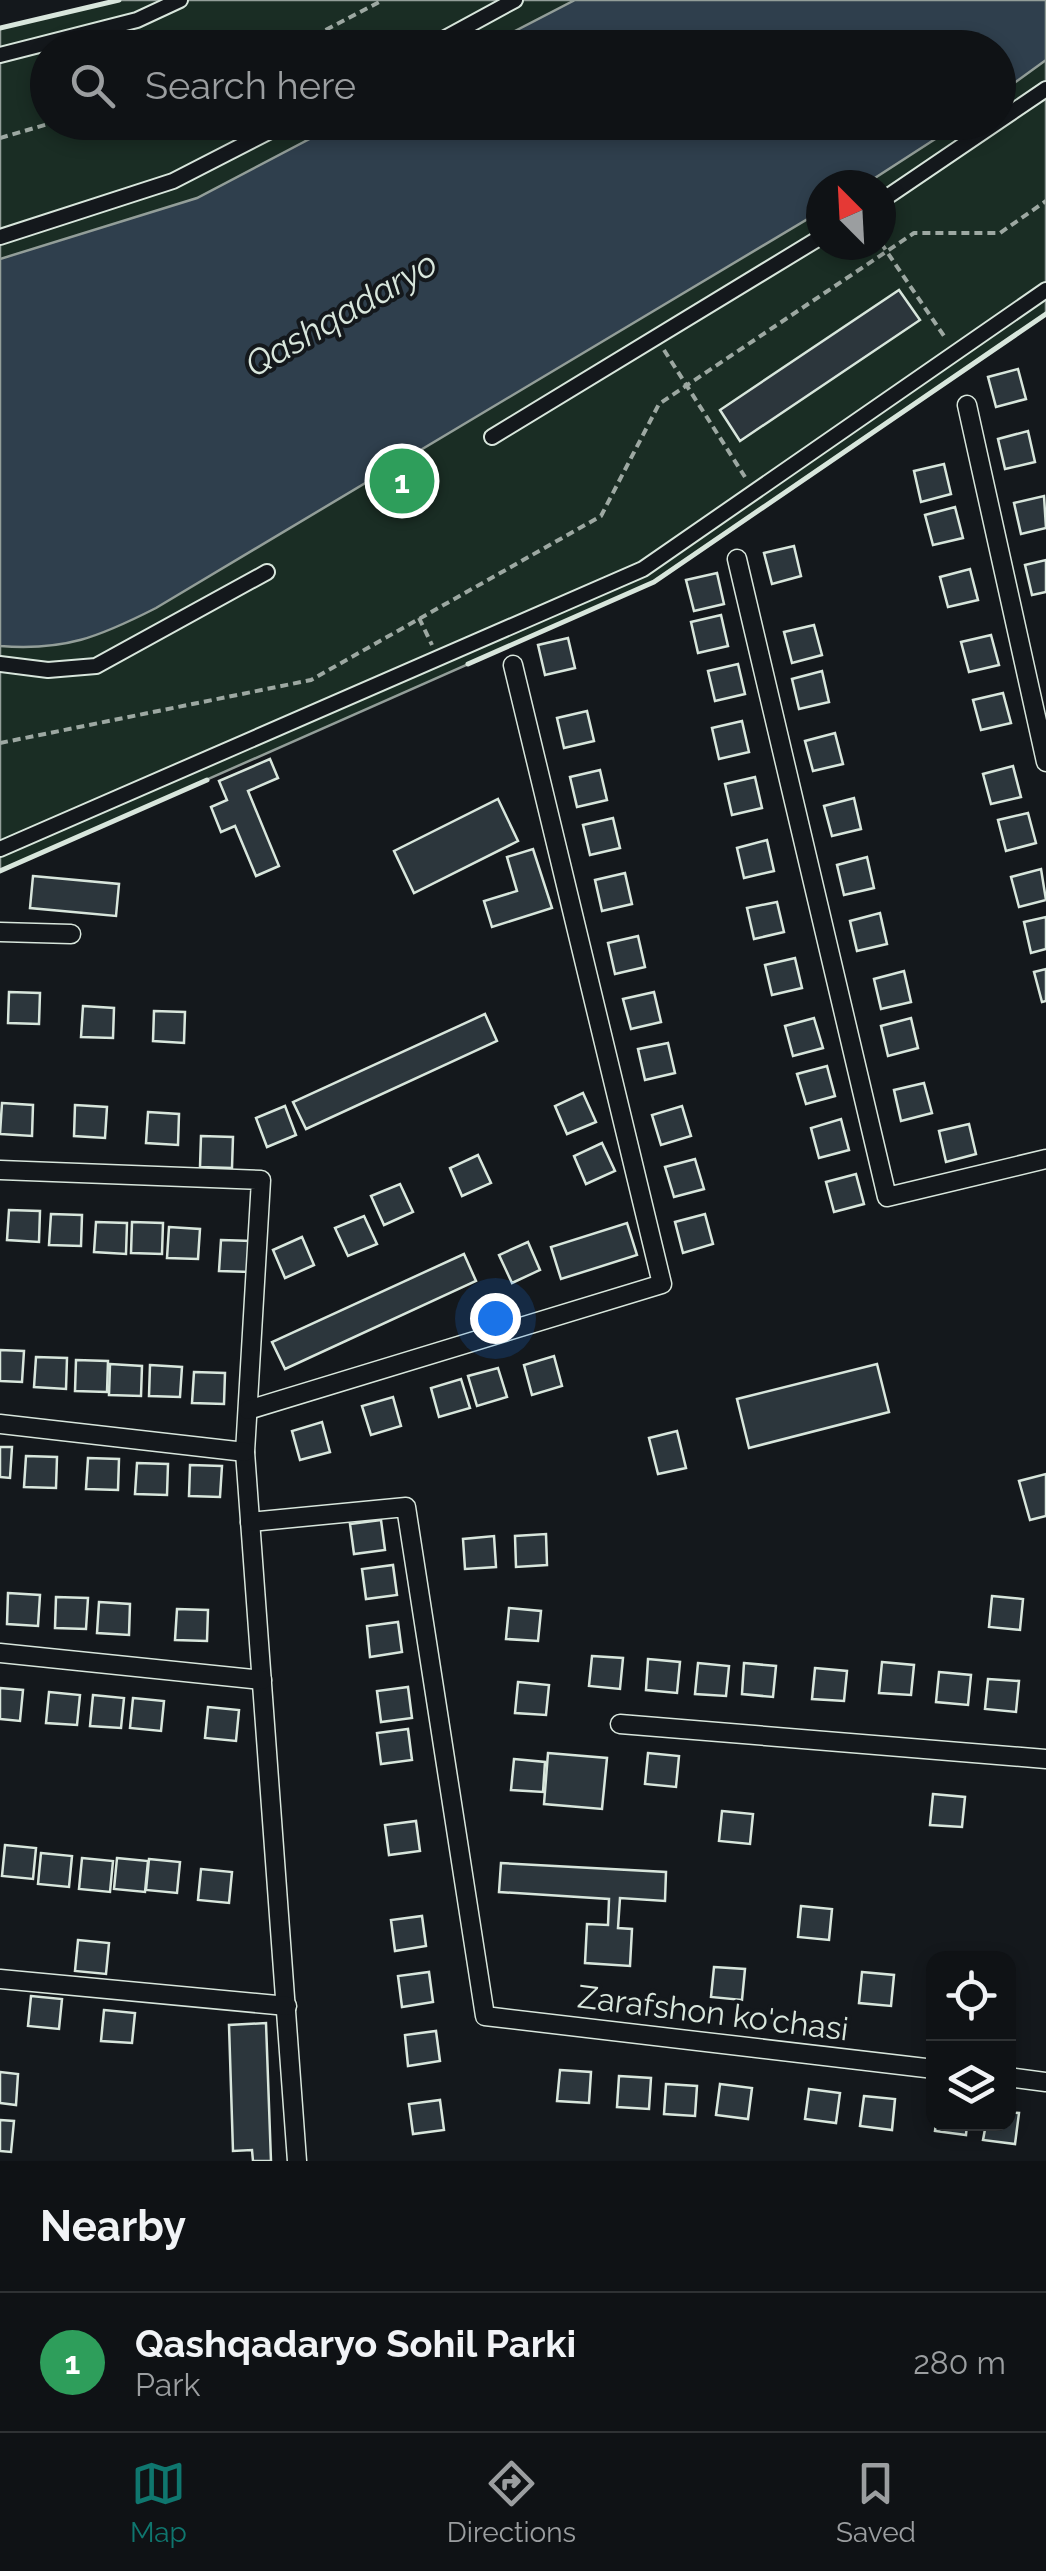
<!DOCTYPE html>
<style>
body{margin:0;font-family:Raleway,sans-serif;background:#1d2022;color:#f1f3f6}
.controls{position:absolute;right:30px;bottom:30px;display:grid;overflow:hidden;border-radius:20px;box-shadow:0 5px 15px #0003}
.controls button{width:90px;height:90px;display:grid;place-items:center;padding:0;border:0;border-bottom:2px solid #2f3234;background:#0f1215;color:#f1f3f6;font:50px sans-serif}
.compass{position:absolute;left:806px;top:170px;width:90px;height:90px;border-radius:50%;background:#0f1215;box-shadow:0 5px 15px #0003;rotate:336deg}
.you{position:absolute;left:495px;top:1318px;width:35px;height:35px;margin:-25px;border:8px solid #fff;border-radius:50%;background:#1a73e8;box-shadow:0 0 0 15px #1a73e833}
.badge{display:grid;place-items:center;width:65px;height:65px;border-radius:50%;background:#0f766e;color:#fff;font-size:32px;font-weight:700}
.pin{position:absolute;translate:-50% -50%;border:5px solid #fff;box-shadow:0 2px 10px #0006}
.list{margin:0;padding:0;list-style:none}
h2{display:flex;justify-content:space-between;align-items:center;height:130px;margin:0;padding:0 40px;font-size:42px}
h2 small{font-size:32px;font-weight:400;color:#9b9ea0}
.list li{display:grid;grid-template-columns:65px 1fr auto;gap:30px;align-items:center;box-sizing:border-box;height:140px;padding:0 40px;border-top:2px solid #2f3234}
.list b{display:block;font-size:38px;white-space:nowrap}
.list p{margin:0;font-size:32px;white-space:nowrap;color:#9b9ea0}
.list em{font-size:32px;font-style:normal;color:#9b9ea0}
.icon{flex:none;width:55px;height:55px;fill:none;stroke:currentColor;stroke-width:2;stroke-linecap:round;stroke-linejoin:round}
.map{position:relative;flex:none;width:1046px;height:2161px;overflow:hidden}
.search{position:absolute;background:#0f1215;box-shadow:0 5px 15px #0003;left:30px;right:30px;top:30px;height:110px;display:flex;align-items:center;gap:25px;box-sizing:border-box;padding:0 35px;border-radius:55px;color:#9b9ea0;font-size:38px}
.sheet{height:270px;background:#0f1215}
nav{display:flex;justify-content:space-around;align-items:center;box-sizing:border-box;height:140px;border-top:2px solid #2f3234;background:#0f1215;font-size:28px;color:#9b9ea0}
nav a{display:grid;justify-items:center;gap:5px}
nav .on{color:#0f766e}
.map>svg:first-child{display:block}
.green{fill:#1a2d24;stroke:#939e99;stroke-width:2.5;fill-rule:evenodd}
.water{fill:#2f3f4d;stroke:#939e99;stroke-width:2.5}
.building{fill:#2c363c;stroke:#d8e6dc;stroke-width:2.5}
.lines{fill:none;stroke-linecap:round;stroke-linejoin:round}
.pedestrian-casing{stroke:#d8e6dc;stroke-width:18}
.minor-casing{stroke:#d8e6dc;stroke-width:21}
.path{stroke:#9da8a2;stroke-width:4;stroke-dasharray:8 5;stroke-linecap:butt}
.pedestrian{stroke:#14181c;stroke-width:14}
.minor{stroke:#14181c;stroke-width:18}
.wall{stroke:#d8e6dc;stroke-width:5}
.labels{text-anchor:middle;stroke-width:8;stroke-linejoin:round;paint-order:stroke}
.street-label{font-size:32px;fill:#d8e6dc;stroke:#14181c}
.water-label{font-size:35px;font-style:italic;fill:#d8e6dc;stroke:#14181c}
</style>
<div class="map">
<svg width="1046" height="2161" viewBox="0 0 1046 2161">
<rect width="100%" height="100%" fill="#14181c"/>
<path class="green" d="M 119,0 L 1046,0 L 1046,314 L 654,582 L 0,871 L 0,28 ZM 48,48 L 998,48 L 998,122 L 48,122 ZM 821,185 L 881,185 L 881,245 L 821,245 Z"/>
<g class="water">
<polygon points="575,0 1046,0 1046,60 999,94 998,48 484,47"/>
<path d="M 340,123 L 960,123 L 864,185 L 821,185 L 821,211 L 156,608 C 99,637 65,651 0,646 L 0,259 L 197,198 Z"/>
</g>
<g class="building">
<polygon points="899,290 920,320 740,441 720,410"/>
<polygon points="1018,369 1026,399 996,407 988,377"/>
<polygon points="1028,431 1035,462 1005,469 998,439"/>
<polygon points="944,464 951,494 921,502 914,471"/>
<polygon points="1044,496 1046,528 1021,534 1014,503"/>
<polygon points="955,507 963,538 933,545 925,515"/>
<polygon points="794,546 801,576 772,584 764,553"/>
<polygon points="1046,560 1046,592 1032,595 1025,565"/>
<polygon points="970,569 978,600 948,607 940,577"/>
<polygon points="717,573 724,604 694,611 686,580"/>
<polygon points="721,615 728,646 698,653 691,622"/>
<polygon points="814,625 822,655 792,663 784,632"/>
<polygon points="991,635 999,665 969,672 961,642"/>
<polygon points="568,638 575,668 545,675 538,645"/>
<polygon points="738,664 745,694 715,701 708,671"/>
<polygon points="822,671 829,702 799,709 792,679"/>
<polygon points="1003,693 1011,723 981,730 973,700"/>
<polygon points="587,711 594,741 564,748 557,718"/>
<polygon points="742,721 749,752 719,759 712,728"/>
<polygon points="835,733 843,764 813,771 805,741"/>
<polygon points="270,759 278,778 248,791 279,866 256,876 235,826 221,832 211,807 227,800 219,781"/>
<polygon points="1013,766 1021,797 991,804 983,774"/>
<polygon points="600,770 607,800 577,807 570,777"/>
<polygon points="755,777 762,808 732,815 725,784"/>
<polygon points="854,798 861,829 832,836 824,806"/>
<polygon points="498,799 518,841 414,893 394,851"/>
<polygon points="1028,813 1036,843 1006,851 998,820"/>
<polygon points="613,818 620,848 590,855 583,825"/>
<polygon points="767,840 774,871 744,878 737,848"/>
<polygon points="533,849 552,908 492,927 484,901 517,891 507,857"/>
<polygon points="867,857 874,888 844,895 837,865"/>
<polygon points="1041,869 1046,900 1019,907 1011,877"/>
<polygon points="625,873 632,904 602,911 595,880"/>
<polygon points="33,876 119,884 116,916 30,908"/>
<polygon points="777,902 784,932 754,939 747,908"/>
<polygon points="880,913 887,944 857,951 850,921"/>
<polygon points="1046,917 1046,949 1031,953 1024,922"/>
<polygon points="638,936 645,967 615,974 608,943"/>
<polygon points="795,958 802,988 772,995 765,965"/>
<polygon points="1046,969 1046,1001 1042,1002 1034,972"/>
<polygon points="904,971 911,1002 881,1009 874,979"/>
<polygon points="9,992 40,993 39,1024 8,1023"/>
<polygon points="654,992 661,1022 631,1029 623,999"/>
<polygon points="83,1006 114,1008 113,1038 81,1037"/>
<polygon points="154,1011 185,1012 184,1043 153,1041"/>
<polygon points="485,1014 497,1041 306,1129 293,1102"/>
<polygon points="814,1018 823,1048 793,1056 785,1026"/>
<polygon points="911,1018 918,1048 888,1056 881,1026"/>
<polygon points="668,1043 675,1073 645,1080 638,1049"/>
<polygon points="827,1066 835,1096 806,1104 797,1074"/>
<polygon points="924,1083 932,1113 901,1121 894,1090"/>
<polygon points="583,1093 596,1122 567,1134 555,1106"/>
<polygon points="2,1103 33,1105 32,1136 0,1134"/>
<polygon points="75,1105 107,1107 105,1138 74,1136"/>
<polygon points="285,1106 296,1135 267,1147 256,1118"/>
<polygon points="682,1106 691,1136 661,1145 652,1115"/>
<polygon points="148,1112 179,1114 178,1145 146,1143"/>
<polygon points="841,1119 849,1150 819,1158 811,1128"/>
<polygon points="969,1124 976,1154 946,1162 939,1131"/>
<polygon points="201,1136 233,1137 232,1168 200,1167"/>
<polygon points="602,1143 615,1171 586,1184 574,1156"/>
<polygon points="478,1155 491,1183 462,1196 450,1168"/>
<polygon points="695,1159 704,1189 674,1197 665,1167"/>
<polygon points="856,1174 864,1204 834,1212 826,1182"/>
<polygon points="400,1184 413,1212 384,1225 371,1196"/>
<polygon points="9,1210 40,1211 39,1242 7,1240"/>
<polygon points="51,1214 82,1215 81,1246 49,1245"/>
<polygon points="705,1214 713,1244 683,1253 675,1222"/>
<polygon points="364,1216 377,1244 348,1256 335,1228"/>
<polygon points="96,1222 127,1223 126,1254 94,1252"/>
<polygon points="132,1222 163,1223 162,1254 131,1253"/>
<polygon points="627,1223 637,1255 561,1279 551,1247"/>
<polygon points="169,1227 200,1229 198,1259 167,1258"/>
<polygon points="302,1237 314,1265 285,1278 273,1250"/>
<polygon points="221,1240 252,1241 251,1272 219,1271"/>
<polygon points="528,1242 540,1270 512,1283 499,1255"/>
<polygon points="464,1254 476,1281 285,1369 272,1342"/>
<polygon points="0,1350 24,1351 22,1382 0,1381"/>
<polygon points="554,1356 562,1386 532,1395 524,1365"/>
<polygon points="36,1357 67,1358 66,1389 34,1387"/>
<polygon points="76,1360 108,1361 107,1392 75,1391"/>
<polygon points="110,1364 142,1366 141,1396 109,1395"/>
<polygon points="877,1364 889,1412 749,1448 737,1399"/>
<polygon points="150,1365 182,1367 180,1397 149,1396"/>
<polygon points="498,1368 507,1397 477,1406 468,1376"/>
<polygon points="194,1372 225,1373 224,1404 192,1403"/>
<polygon points="461,1379 470,1408 439,1417 431,1388"/>
<polygon points="393,1397 401,1426 371,1435 362,1406"/>
<polygon points="322,1422 330,1452 300,1460 292,1431"/>
<polygon points="677,1431 686,1468 658,1474 649,1438"/>
<polygon points="0,1447 12,1447 10,1478 0,1477"/>
<polygon points="26,1456 57,1457 56,1488 24,1487"/>
<polygon points="88,1458 119,1459 118,1490 86,1489"/>
<polygon points="137,1463 168,1464 167,1495 135,1494"/>
<polygon points="190,1465 222,1466 220,1497 189,1496"/>
<polygon points="1046,1474 1046,1516 1030,1520 1019,1481"/>
<polygon points="381,1520 385,1550 354,1554 350,1524"/>
<polygon points="546,1534 547,1565 516,1567 515,1536"/>
<polygon points="494,1536 496,1567 465,1569 463,1539"/>
<polygon points="393,1565 397,1595 366,1599 362,1569"/>
<polygon points="8,1593 40,1595 38,1626 7,1624"/>
<polygon points="992,1596 1023,1599 1020,1630 989,1627"/>
<polygon points="56,1597 88,1598 86,1629 55,1628"/>
<polygon points="99,1602 130,1604 129,1635 97,1633"/>
<polygon points="509,1608 541,1611 538,1641 506,1639"/>
<polygon points="177,1609 208,1610 207,1641 175,1640"/>
<polygon points="398,1622 402,1652 370,1657 367,1626"/>
<polygon points="592,1656 623,1658 620,1689 589,1686"/>
<polygon points="648,1659 680,1662 677,1693 646,1690"/>
<polygon points="882,1662 914,1665 911,1695 879,1693"/>
<polygon points="698,1663 729,1666 726,1696 695,1694"/>
<polygon points="744,1663 776,1666 773,1697 742,1694"/>
<polygon points="815,1668 847,1671 844,1701 812,1699"/>
<polygon points="939,1672 971,1675 968,1705 936,1702"/>
<polygon points="988,1679 1019,1681 1016,1712 985,1709"/>
<polygon points="518,1682 549,1685 546,1715 515,1713"/>
<polygon points="408,1687 412,1718 381,1722 377,1691"/>
<polygon points="0,1688 23,1690 20,1721 0,1719"/>
<polygon points="49,1692 80,1695 77,1725 46,1723"/>
<polygon points="93,1695 124,1698 121,1728 90,1726"/>
<polygon points="133,1698 164,1701 161,1731 130,1728"/>
<polygon points="208,1707 239,1710 236,1741 205,1738"/>
<polygon points="408,1729 412,1760 381,1764 377,1733"/>
<polygon points="548,1753 607,1758 602,1809 544,1804"/>
<polygon points="648,1753 679,1756 676,1787 645,1784"/>
<polygon points="514,1759 545,1762 543,1792 511,1790"/>
<polygon points="933,1794 965,1797 962,1827 930,1825"/>
<polygon points="722,1811 753,1814 750,1844 719,1841"/>
<polygon points="416,1821 420,1851 389,1855 385,1825"/>
<polygon points="5,1845 36,1848 33,1879 2,1876"/>
<polygon points="41,1853 72,1856 69,1887 38,1884"/>
<polygon points="82,1858 113,1861 110,1892 79,1889"/>
<polygon points="117,1858 148,1861 145,1892 114,1889"/>
<polygon points="149,1859 180,1862 177,1893 146,1890"/>
<polygon points="501,1863 666,1872 665,1901 620,1898 618,1928 632,1929 630,1966 585,1963 587,1924 608,1925 609,1899 499,1892"/>
<polygon points="201,1869 232,1872 229,1903 198,1900"/>
<polygon points="801,1906 832,1909 829,1940 798,1937"/>
<polygon points="422,1916 426,1946 395,1951 391,1920"/>
<polygon points="78,1940 109,1943 106,1974 75,1971"/>
<polygon points="714,1967 745,1969 742,2000 711,1997"/>
<polygon points="429,1972 433,2002 402,2007 398,1976"/>
<polygon points="862,1972 894,1975 891,2006 859,2003"/>
<polygon points="31,1996 62,1999 59,2029 28,2026"/>
<polygon points="104,2010 135,2013 132,2043 101,2041"/>
<polygon points="266,2023 271,2161 253,2161 252,2150 233,2151 229,2025"/>
<polygon points="436,2031 440,2061 408,2066 405,2035"/>
<polygon points="560,2070 591,2072 589,2103 557,2101"/>
<polygon points="0,2072 18,2074 16,2105 0,2103"/>
<polygon points="619,2076 651,2078 649,2109 617,2107"/>
<polygon points="666,2084 697,2086 695,2116 664,2114"/>
<polygon points="720,2084 752,2088 748,2119 716,2115"/>
<polygon points="809,2089 840,2093 836,2123 805,2119"/>
<polygon points="864,2096 895,2099 892,2130 860,2126"/>
<polygon points="440,2100 444,2130 413,2134 409,2104"/>
<polygon points="1008,2112 1019,2113 1015,2144 983,2140 986,2124 1008,2124"/>
<polygon points="0,2120 14,2121 11,2152 0,2151"/>
<polygon points="936,2124 967,2124 966,2135 935,2131"/>
</g>
<g class="lines">
<defs>
<g id="pedestrian">
<polyline points="427,48 515,0"/>
<polyline points="0,55 137,20 180,0"/>
<polyline points="881,201 1046,89"/>
<polyline points="0,237 173,181 288,122"/>
<polyline points="492,437 821,237"/>
<polyline points="0,664 48,670 96,666 267,572"/>
<polyline points="0,849 643,569 1046,290"/>
</g>
<g id="minor">
<polyline points="967,405 1046,762"/>
<polyline points="737,559 887,1197 1046,1159"/>
<polyline points="0,932 71,934"/>
<polyline points="0,1170 261,1180 245,1452 297,2161"/>
<polyline points="248,1410 662,1284 513,665"/>
<polyline points="0,1424 245,1452"/>
<polyline points="250,1522 406,1507 485,2016 934,2069"/>
<polyline points="0,1653 262,1680"/>
<polyline points="620,1724 1046,1759"/>
<polyline points="0,1979 287,2006"/>
<polyline points="1008,2077 1046,2082"/>
</g>
</defs>
<use href="#pedestrian" class="pedestrian-casing"/>
<use href="#minor" class="minor-casing"/>
<g class="path">
<polyline points="291,48 383,0"/>
<polyline points="0,138 55,122"/>
<polyline points="881,243 946,339"/>
<polyline points="664,350 745,477"/>
<polyline points="419,618 432,645"/>
<polyline points="0,743 311,680 601,516 659,404 914,233 1000,233 1046,201"/>
</g>
<use href="#pedestrian" class="pedestrian"/>
<use href="#minor" class="minor"/>
<g class="wall">
<polyline points="0,28 119,0"/>
<polyline points="468,664 654,582 1046,314"/>
<polyline points="0,871 207,780"/>
</g>
</g>
<g class="labels">
<g class="street-label">
<text transform="translate(713 2013) rotate(7)" y="11">Zarafshon ko'chasi</text>
</g>
<g class="water-label">
<text transform="translate(341 314) rotate(-30)" y="12">Qashqadaryo</text>
</g>
</g>
</svg>
<div class="controls">
<button><svg class="icon" aria-label="locate" viewBox="0 0 24 24"><circle cx="12" cy="12" r="6"/><path d="M12 2v4M12 18v4M2 12h4M18 12h4"/></svg></button>
<button><svg class="icon" aria-label="layers" viewBox="0 0 24 24"><path d="M12 4l9 5-9 5-9-5zM3 14l9 5 9-5"/></svg></button>
</div>
<svg class="compass" viewBox="-18 -18 36 36"><path d="M0-13l5 13h-10z" fill="#e53935"/><path d="M0 13l5-13h-10z" fill="#9b9ea0"/></svg>
<div class="you"></div>
<div class="pin badge" style="left:402px;top:481px;background:#2e9e5b">1</div>
<div class="search"><svg class="icon" aria-label="search" viewBox="0 0 24 24"><circle cx="10" cy="10" r="6"/><path d="M15 15l6 6"/></svg>Search here</div>
</div>
<section class="sheet">
<h2>Nearby<small></small></h2>
<ul class="list">
<li><span class="badge" style="background:#2e9e5b">1</span><div><b>Qashqadaryo Sohil Parki</b><p>Park</p></div><em>280 m</em></li>
</ul>
</section>
<nav>
<a class="on"><svg class="icon" aria-label="map" viewBox="0 0 24 24"><path d="M3 6l6-2 6 2 6-2v14l-6 2-6-2-6 2zM9 4v14M15 6v14"/></svg>Map</a>
<a><svg class="icon" aria-label="directions" viewBox="0 0 24 24"><path d="M12 3l9 9-9 9-9-9zM9 14v-3h6M13 9l2 2-2 2"/></svg>Directions</a>
<a><svg class="icon" aria-label="saved" viewBox="0 0 24 24"><path d="M7 4h10v16l-5-4-5 4z"/></svg>Saved</a>
</nav>
